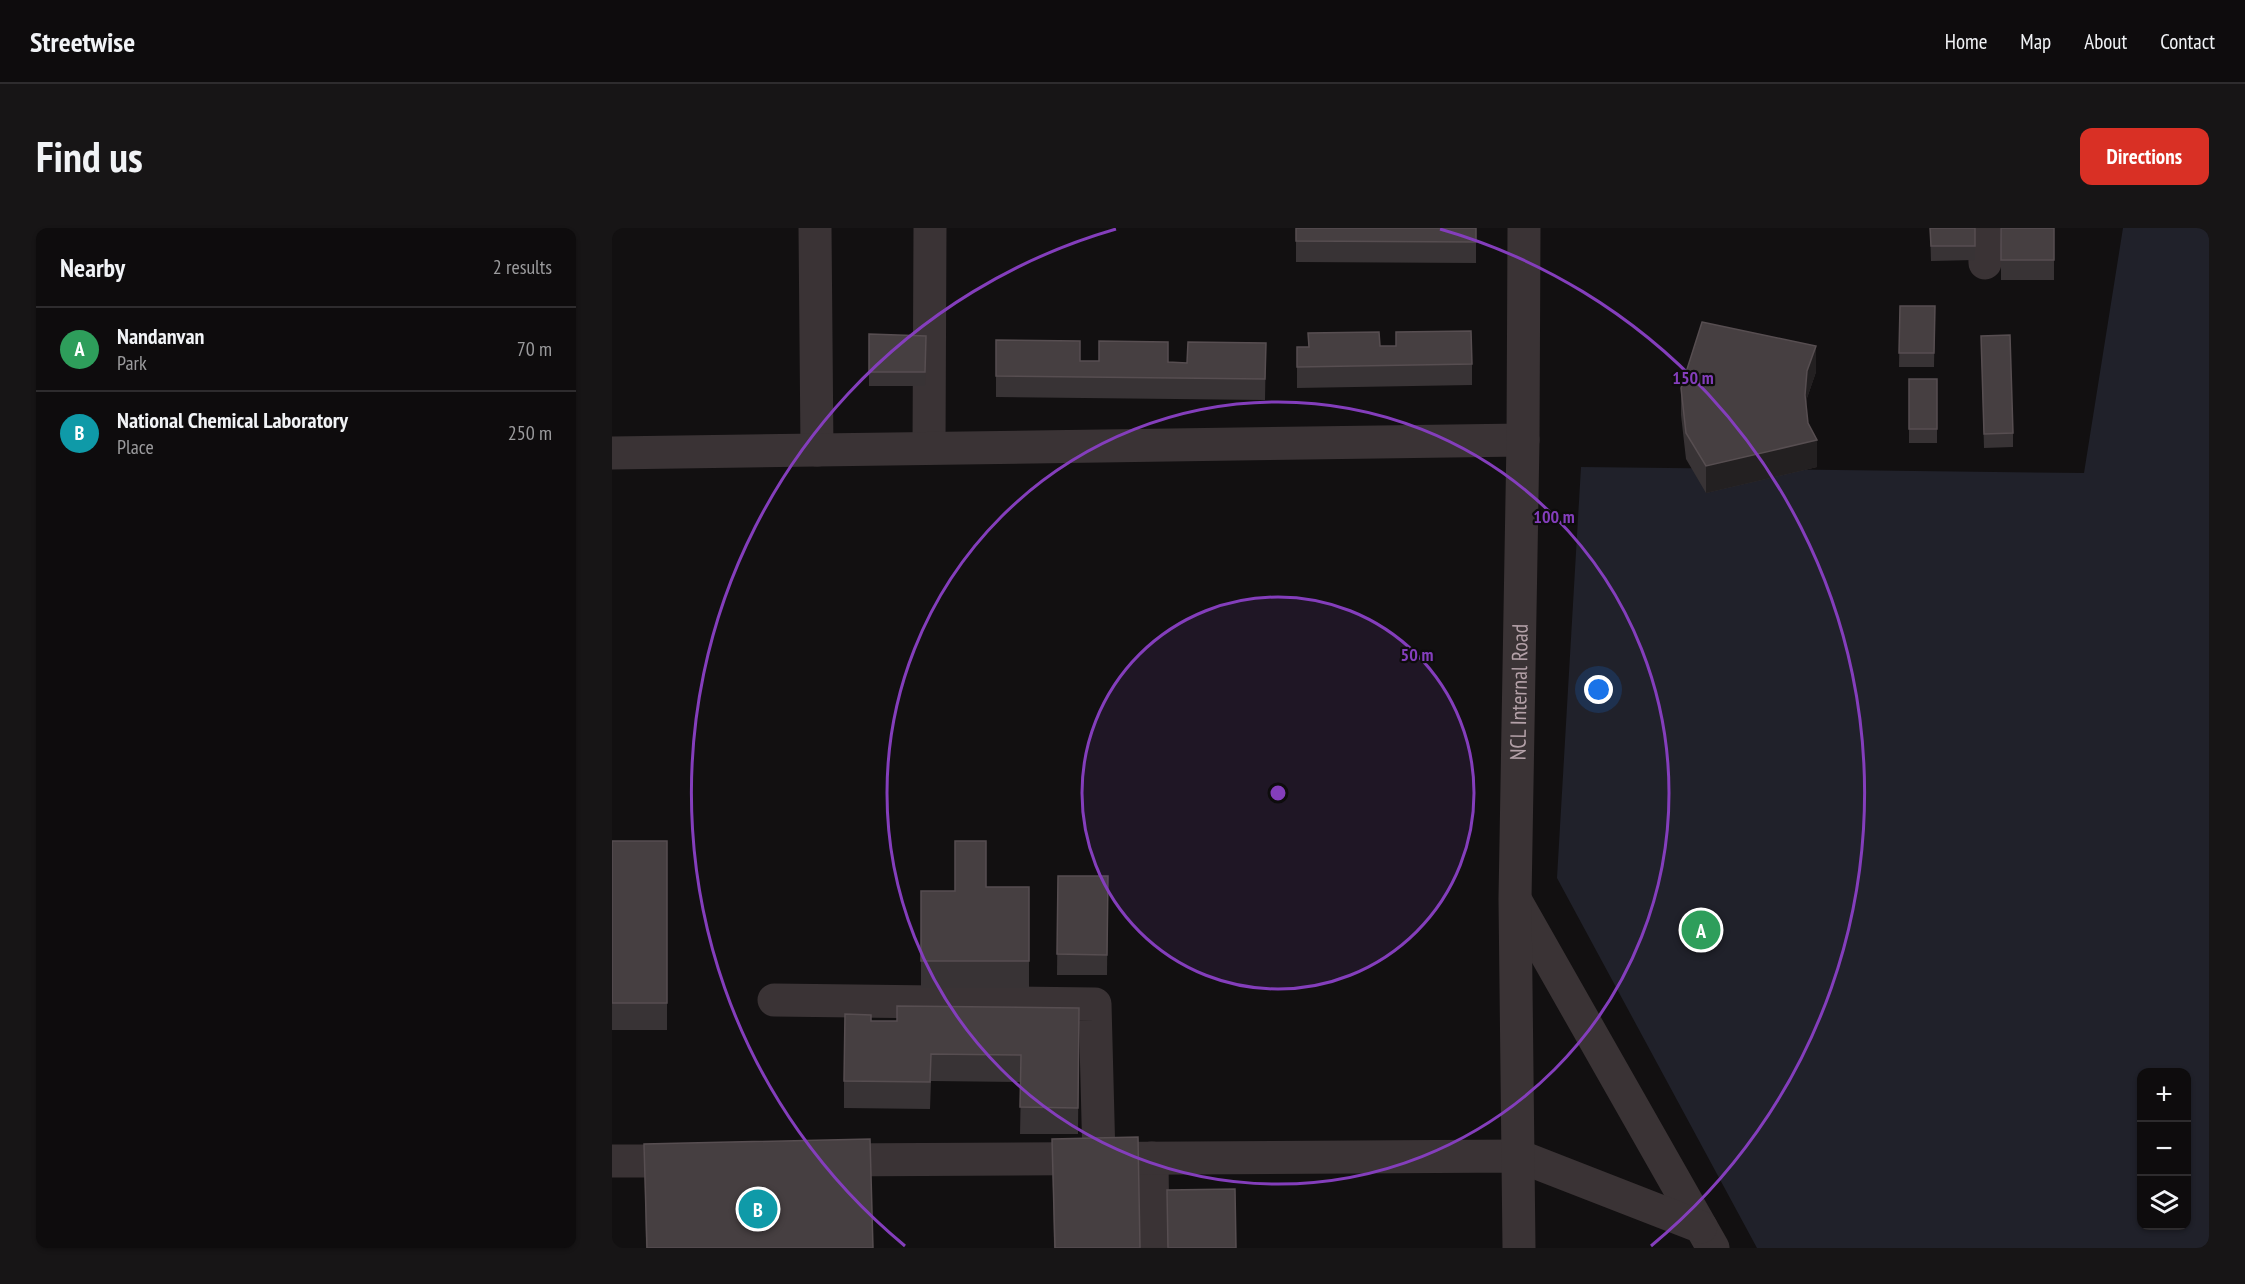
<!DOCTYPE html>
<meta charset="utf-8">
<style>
body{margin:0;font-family:"PT Sans Narrow",sans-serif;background:#171516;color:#f1f3f6}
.controls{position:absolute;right:18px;bottom:18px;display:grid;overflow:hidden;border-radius:12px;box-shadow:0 2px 4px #0004}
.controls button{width:54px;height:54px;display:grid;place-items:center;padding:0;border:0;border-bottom:2px solid #2e2c2e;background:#0e0c0d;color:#f1f3f6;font:30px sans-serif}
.you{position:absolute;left:987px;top:462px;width:21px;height:21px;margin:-15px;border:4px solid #fff;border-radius:50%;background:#1a73e8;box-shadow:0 0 0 9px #1a73e833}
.badge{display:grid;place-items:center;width:39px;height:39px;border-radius:50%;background:#d93025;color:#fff;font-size:20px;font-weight:700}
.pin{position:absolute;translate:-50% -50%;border:3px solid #fff;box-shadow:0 2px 6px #0006}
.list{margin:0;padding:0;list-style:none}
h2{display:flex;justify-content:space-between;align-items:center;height:78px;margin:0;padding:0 24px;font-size:26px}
h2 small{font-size:20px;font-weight:400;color:#9b9b9d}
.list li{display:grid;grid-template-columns:39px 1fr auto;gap:18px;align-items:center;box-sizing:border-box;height:84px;padding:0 24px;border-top:2px solid #2e2c2e}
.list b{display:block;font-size:22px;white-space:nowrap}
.list p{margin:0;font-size:20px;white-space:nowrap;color:#9b9b9d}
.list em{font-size:20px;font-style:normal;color:#9b9b9d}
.icon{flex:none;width:33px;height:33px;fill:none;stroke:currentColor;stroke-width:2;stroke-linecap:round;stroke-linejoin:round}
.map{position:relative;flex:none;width:1597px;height:1020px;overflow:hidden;border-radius:12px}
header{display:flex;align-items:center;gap:36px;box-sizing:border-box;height:84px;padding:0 30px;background:#0e0c0d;border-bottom:2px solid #2e2c2e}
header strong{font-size:28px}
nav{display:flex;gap:33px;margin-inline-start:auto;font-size:21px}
.intro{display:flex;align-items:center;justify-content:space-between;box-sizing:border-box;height:144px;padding:0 36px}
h1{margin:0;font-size:42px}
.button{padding:15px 27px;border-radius:12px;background:#d93025;color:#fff;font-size:21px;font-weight:700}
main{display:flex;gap:36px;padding:0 36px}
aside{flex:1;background:#0e0c0d;border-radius:12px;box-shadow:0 2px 4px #0004}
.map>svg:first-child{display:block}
.green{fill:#20212a;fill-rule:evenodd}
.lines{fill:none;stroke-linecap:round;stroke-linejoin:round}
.minor{stroke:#3a3335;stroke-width:33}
.wall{fill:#383335}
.shaded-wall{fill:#232021}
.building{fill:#463f41;stroke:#574e51;stroke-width:1.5}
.ring{fill:none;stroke:#843ebc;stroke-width:3}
.labels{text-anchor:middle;stroke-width:4.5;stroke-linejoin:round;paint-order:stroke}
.street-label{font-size:22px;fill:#b4a1a8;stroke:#0d0c0c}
.centre{fill:#843ebc;stroke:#0d0c0c;stroke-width:3}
.ring-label{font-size:18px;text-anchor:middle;font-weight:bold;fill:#843ebc;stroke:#0d0c0c;stroke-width:4.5;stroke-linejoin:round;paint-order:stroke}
</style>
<header>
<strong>Streetwise</strong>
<nav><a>Home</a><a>Map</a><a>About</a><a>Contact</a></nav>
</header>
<div class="intro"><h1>Find us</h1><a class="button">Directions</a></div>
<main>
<aside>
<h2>Nearby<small>2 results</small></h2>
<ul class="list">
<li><span class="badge" style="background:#2e9e5b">A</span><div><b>Nandanvan</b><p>Park</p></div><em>70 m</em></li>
<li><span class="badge" style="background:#0f9aa8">B</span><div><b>National Chemical Laboratory</b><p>Place</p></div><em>250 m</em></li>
</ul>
</aside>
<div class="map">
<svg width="1597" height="1020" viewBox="0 0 1597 1020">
<rect width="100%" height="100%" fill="#121011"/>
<path class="green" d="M 1511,0 L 1597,0 L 1597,1020 L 1145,1020 L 945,650 L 969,239 L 1472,245 ZM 1530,844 L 1574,844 L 1574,998 L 1530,998 Z"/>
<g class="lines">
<g class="minor">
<polyline points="203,0 205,222"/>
<polyline points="1372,0 1373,35"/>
<polyline points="317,220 318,0"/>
<polyline points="0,225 911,212"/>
<polyline points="905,675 1101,1020"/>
<polyline points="162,772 483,776 487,930"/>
<polyline points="540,930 541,1020"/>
<polyline points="215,932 907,928 1089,999"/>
<polyline points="0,933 76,933"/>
<path id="s1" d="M 907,1020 L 903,671 L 911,212 L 912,0"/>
</g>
</g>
<g class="wall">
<polygon points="684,0 864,0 864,35 684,34"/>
<polygon points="1318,0 1363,0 1363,32 1319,33"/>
<rect x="1389" y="0" width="53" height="52"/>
<polygon points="1288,78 1323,78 1322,139 1287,139"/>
<polygon points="257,106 314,108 313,158 257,158"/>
<polygon points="1369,108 1401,205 1401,219 1372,220"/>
<polygon points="384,112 468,133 575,135 654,115 653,172 384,169"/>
<polygon points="685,119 860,136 860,157 685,160"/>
<polygon points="1204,144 1195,170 1194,179 1196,195 1205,239 1094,265 1074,231 1069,187 1069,160"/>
<rect x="1297" y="151" width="28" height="64"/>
<rect x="0" y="613" width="55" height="189"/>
<polygon points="446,648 496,648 495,747 445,747"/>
<polygon points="374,659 417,659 417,760 309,760 309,663 343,663"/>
<polygon points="467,780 466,906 408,906 409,854 319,853 318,881 232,880 232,853 259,793 285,793"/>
<polygon points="440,911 528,1020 442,1020"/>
<polygon points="32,916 261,1020 34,1020"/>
</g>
<g class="shaded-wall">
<polygon points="1204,118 1204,144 1195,170 1193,194 1193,167 1195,143"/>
<polygon points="1205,212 1205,239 1094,265 1094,238"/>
</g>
<g class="building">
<polygon points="684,0 864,0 864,14 684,13"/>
<polygon points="1318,0 1363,0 1363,18 1319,18"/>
<rect x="1389" y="0" width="53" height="32"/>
<polygon points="1288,78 1323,78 1322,125 1287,125"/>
<polygon points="1090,94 1204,118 1195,143 1193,167 1196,195 1205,212 1094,238 1074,205 1069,160"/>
<polygon points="859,103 860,136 685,139 685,119 697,119 696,105 767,104 768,118 784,118 784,104"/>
<polygon points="257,106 314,108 313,144 257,144"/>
<polygon points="1398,107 1401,205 1372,206 1369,108"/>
<polygon points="384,112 468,113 468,133 487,133 487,113 556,114 556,134 575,135 576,114 654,115 653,151 384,148"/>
<rect x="1297" y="151" width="28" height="50"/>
<rect x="0" y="613" width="55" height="162"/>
<polygon points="343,613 374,613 374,659 417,659 417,733 309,733 309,663 343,663"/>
<polygon points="446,648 496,648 495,727 445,726"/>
<polygon points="285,778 467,780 466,880 408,879 409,827 319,826 318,854 232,853 233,786 259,787 259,793 285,793"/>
<polygon points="526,909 528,1020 443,1020 440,911"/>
<polygon points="258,911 261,1020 35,1020 32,916"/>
<polygon points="623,961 624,1020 556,1020 555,962"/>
</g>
<circle cx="666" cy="565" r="196" fill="#843ebc" fill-opacity=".12"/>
<g class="ring">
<circle cx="666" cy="565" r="196"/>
<circle cx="666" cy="565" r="391"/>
<path d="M293 1018A587 587 0 0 1 504 1M828 1A587 587 0 0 1 1039 1018"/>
</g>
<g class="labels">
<g class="street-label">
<text dy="8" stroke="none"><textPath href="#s1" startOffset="556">NCL Internal Road</textPath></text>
</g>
</g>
<circle cx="666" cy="565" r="9" class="centre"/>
<g class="ring-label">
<text x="1081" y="156">150 m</text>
<text x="942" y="295">100 m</text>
<text x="805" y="433">50 m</text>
</g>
</svg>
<div class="controls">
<button>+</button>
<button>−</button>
<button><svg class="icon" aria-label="layers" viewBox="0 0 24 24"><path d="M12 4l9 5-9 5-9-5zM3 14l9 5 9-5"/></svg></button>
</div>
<div class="you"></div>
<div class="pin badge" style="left:1089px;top:702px;background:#2e9e5b">A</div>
<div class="pin badge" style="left:146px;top:981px;background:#0f9aa8">B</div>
</div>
</main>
